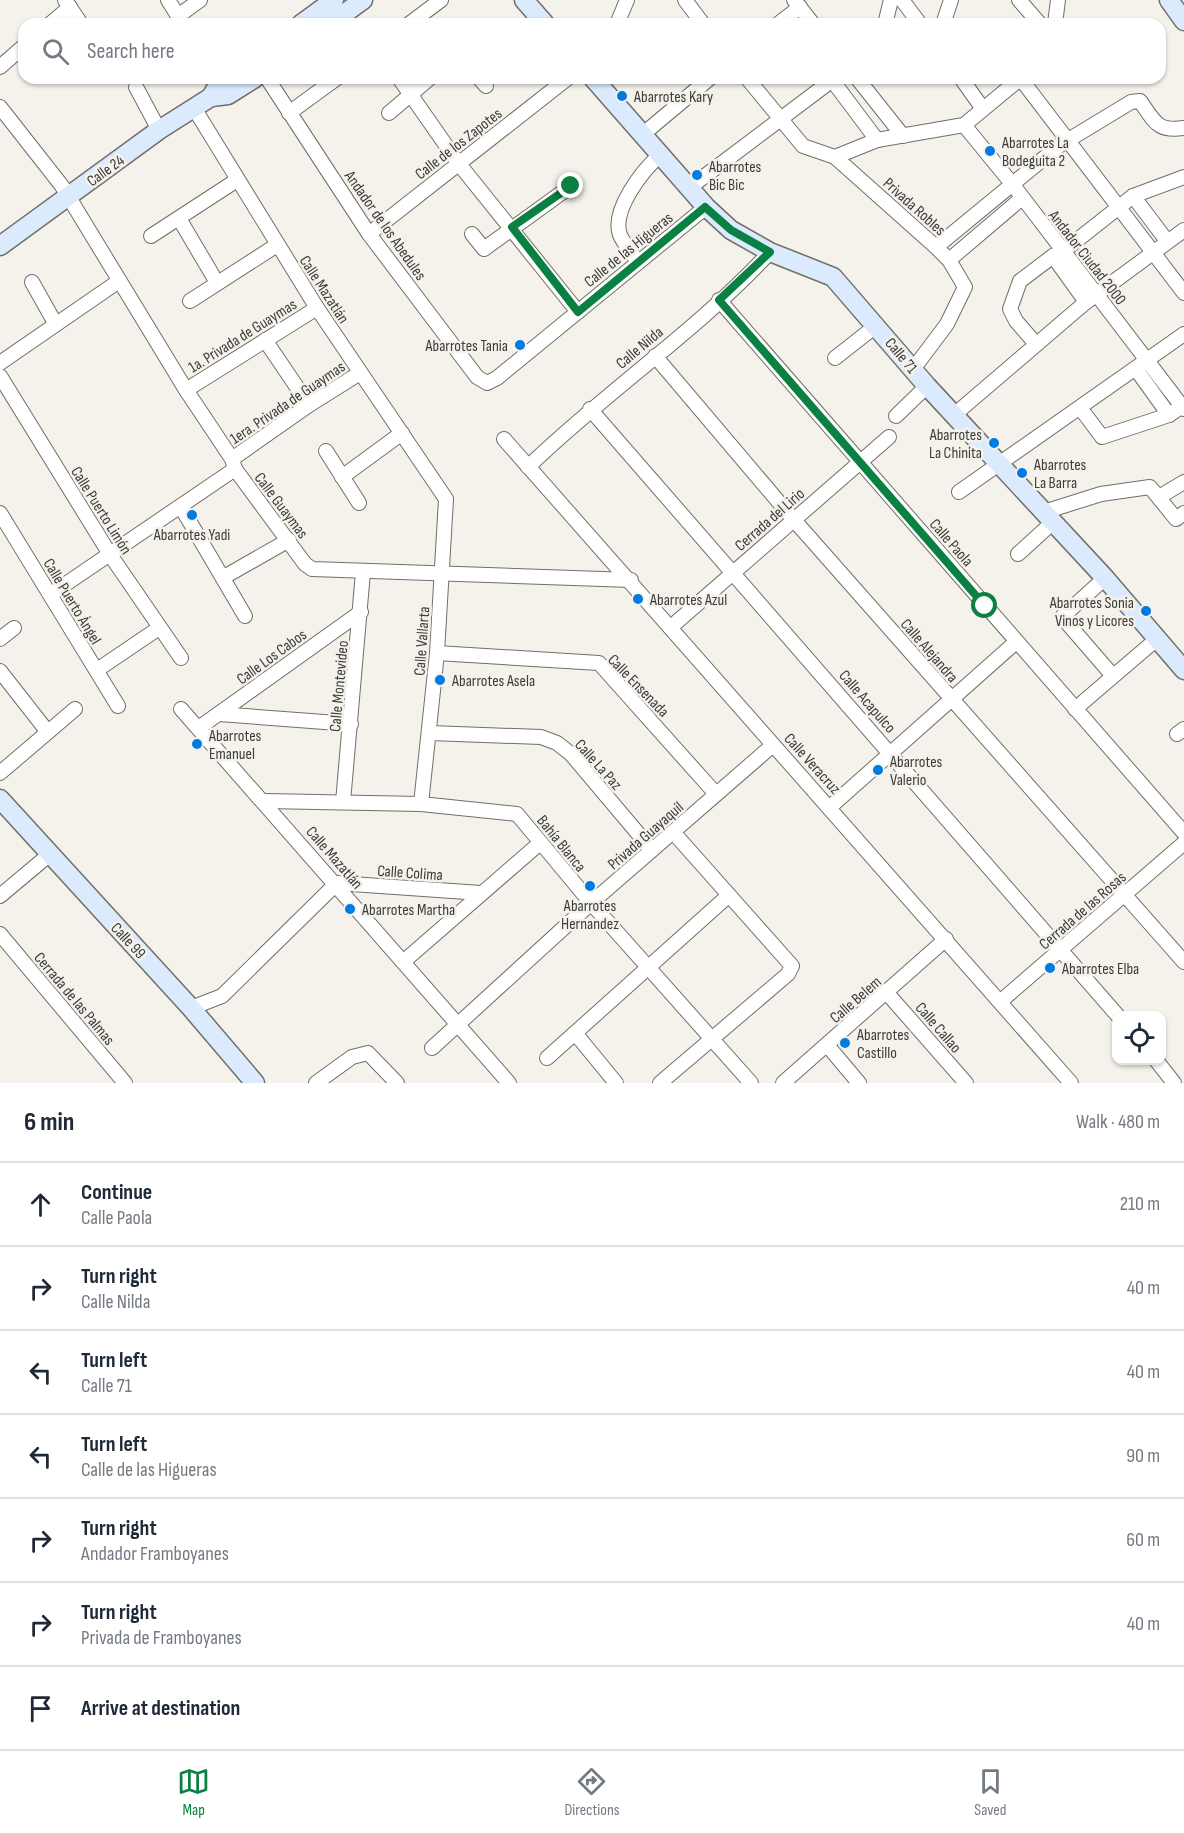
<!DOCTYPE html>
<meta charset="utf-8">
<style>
body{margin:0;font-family:"Sofia Sans Condensed",sans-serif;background:#f6f6f7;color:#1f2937}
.controls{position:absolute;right:18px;bottom:18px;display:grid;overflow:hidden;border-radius:12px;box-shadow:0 2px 4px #0004}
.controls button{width:54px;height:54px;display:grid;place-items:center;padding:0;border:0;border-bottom:2px solid #e0e1e3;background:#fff;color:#1f2937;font:30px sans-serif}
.stop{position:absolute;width:18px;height:18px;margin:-14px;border:4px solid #0b8043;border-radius:50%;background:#fff}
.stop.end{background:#0b8043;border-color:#fff;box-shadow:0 2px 6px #0008}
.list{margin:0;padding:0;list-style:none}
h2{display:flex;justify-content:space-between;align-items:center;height:78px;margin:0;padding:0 24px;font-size:26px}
h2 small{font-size:20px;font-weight:400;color:#747a83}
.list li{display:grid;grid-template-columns:39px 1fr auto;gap:18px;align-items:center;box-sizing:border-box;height:84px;padding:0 24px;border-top:2px solid #e0e1e3}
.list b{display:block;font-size:22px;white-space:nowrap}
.list p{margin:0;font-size:20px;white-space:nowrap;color:#747a83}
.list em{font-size:20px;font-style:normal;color:#747a83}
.icon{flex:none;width:33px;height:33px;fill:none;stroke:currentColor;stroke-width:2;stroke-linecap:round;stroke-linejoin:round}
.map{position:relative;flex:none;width:1184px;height:1083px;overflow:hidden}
.search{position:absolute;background:#fff;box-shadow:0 2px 4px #0004;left:18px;right:18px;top:18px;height:66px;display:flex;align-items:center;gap:15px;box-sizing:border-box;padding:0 21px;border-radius:18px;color:#747a83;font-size:22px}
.sheet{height:666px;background:#fff}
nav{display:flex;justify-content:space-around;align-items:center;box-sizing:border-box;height:84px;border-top:2px solid #e0e1e3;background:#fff;font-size:16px;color:#747a83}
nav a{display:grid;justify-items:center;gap:3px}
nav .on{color:#0b8043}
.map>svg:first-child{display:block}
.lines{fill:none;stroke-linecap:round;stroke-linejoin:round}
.street-casing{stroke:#716f68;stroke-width:16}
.secondary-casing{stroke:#716f68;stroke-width:21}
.street{stroke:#fff;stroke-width:14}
.secondary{stroke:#dbeafc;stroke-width:18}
.route{stroke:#0b8043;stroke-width:8}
.poi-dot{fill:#007be1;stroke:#f4f2eb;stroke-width:2}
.labels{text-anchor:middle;stroke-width:5;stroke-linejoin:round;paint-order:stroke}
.poi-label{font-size:16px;fill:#3d3c39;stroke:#f4f2eb;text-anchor:start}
.street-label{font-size:16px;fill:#3d3c39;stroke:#f4f2eb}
</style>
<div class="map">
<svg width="1184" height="1083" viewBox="0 0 1184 1083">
<rect width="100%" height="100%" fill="#f4f2eb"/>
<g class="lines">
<defs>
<g id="street">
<polyline points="65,0 81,24"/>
<polyline points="168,0 183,24"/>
<polyline points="685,0 703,24"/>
<polyline points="794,0 813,24"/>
<polyline points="902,0 920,24"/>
<polyline points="1019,0 1040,24"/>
<polyline points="178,16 200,0"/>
<polyline points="50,24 70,7"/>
<polyline points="409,24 441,0"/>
<polyline points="617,24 627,0"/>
<polyline points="778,24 800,7"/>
<polyline points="885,24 891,0"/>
<polyline points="943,24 951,0"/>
<polyline points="1055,24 1058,0"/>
<polyline points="0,67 24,46"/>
<polyline points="267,78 369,234 477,377 487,383 497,378 706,207"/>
<polyline points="399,78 459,164 578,312"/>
<polyline points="479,78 486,86"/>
<polyline points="747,78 803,146 835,157 877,140 964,125 1021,78"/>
<polyline points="857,78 903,136"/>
<polyline points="961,78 983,109"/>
<polyline points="1021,79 1184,293"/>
<polyline points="832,80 877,140"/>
<polyline points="136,87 159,130"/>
<polyline points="0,107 62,186 186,390 232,459 235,469 305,564 312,569 631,580"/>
<polyline points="194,108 317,308 446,499 437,653 421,804"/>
<polyline points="289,113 337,78"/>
<polyline points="389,113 430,78"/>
<polyline points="964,125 1013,185 1184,409"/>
<polyline points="642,135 710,78"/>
<polyline points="835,157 936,247 949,260 965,287 947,324 914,368"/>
<polyline points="689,188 835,78"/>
<polyline points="1133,196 1167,241"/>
<polyline points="180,220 216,281"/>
<polyline points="369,234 568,78"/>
<polyline points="472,234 484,249 571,186"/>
<polyline points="151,236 237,180"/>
<path d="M 936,247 L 1060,145 L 1131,102 L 1140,101 C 1155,122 1157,132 1184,128"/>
<polyline points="1053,256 1086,302"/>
<polyline points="949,260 1022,198"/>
<path d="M 638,262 C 633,254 624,244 620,235 C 611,210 643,170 660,155"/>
<polyline points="32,282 55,323"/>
<polyline points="719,300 1184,833"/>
<polyline points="190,301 277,245"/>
<polyline points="265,340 309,405"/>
<polyline points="1036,344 1016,321 1010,309 1020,281 1053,256 1062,252 1133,196 1184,177"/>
<polyline points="655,356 794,520 1184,962"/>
<polyline points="835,358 877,325"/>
<polyline points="0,363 119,281"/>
<polyline points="1136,369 1169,415"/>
<polyline points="0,376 111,556 181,658"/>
<polyline points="186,390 317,308"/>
<polyline points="590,409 1118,1016"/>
<polyline points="1081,409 1102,437 1169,415 1184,405"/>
<polyline points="954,415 1086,302 1184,230"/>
<polyline points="896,416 927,386"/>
<polyline points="504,439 1071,1083"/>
<polyline points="326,451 359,503"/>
<polyline points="232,459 309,405 360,373"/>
<path d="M 528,467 C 605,392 697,331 770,252"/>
<polyline points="342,477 402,433"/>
<polyline points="959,492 1184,334"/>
<polyline points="1159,497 1184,482"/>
<polyline points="181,507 245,616"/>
<polyline points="1044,512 1101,494 1150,487 1176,519 1184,513"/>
<polyline points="0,513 118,706"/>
<polyline points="1018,554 1052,523"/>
<polyline points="224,577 289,540"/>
<polyline points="1105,578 1062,617 1113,676"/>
<polyline points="51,594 235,469"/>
<polyline points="671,627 889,437"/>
<polyline points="0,639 14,628"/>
<polyline points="437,653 599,663 716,794"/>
<polyline points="97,670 159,628"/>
<polyline points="0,671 47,731"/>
<polyline points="181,709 509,1083"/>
<polyline points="1075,709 1158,638"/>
<polyline points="219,714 351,724"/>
<polyline points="200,727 361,612"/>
<polyline points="430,733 541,737 557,743 571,754 652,850"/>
<polyline points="1177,734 1184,729"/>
<polyline points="0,773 75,709"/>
<polyline points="264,801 421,804 517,814 591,903 751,1083"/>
<polyline points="343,802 363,572"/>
<polyline points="830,807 1016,642"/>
<polyline points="0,896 50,854"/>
<polyline points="0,934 125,1083"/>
<polyline points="403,962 540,843"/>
<polyline points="887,993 966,1083"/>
<polyline points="1001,1001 1184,843"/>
<polyline points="191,1008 222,996 337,883 481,893"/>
<polyline points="575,1033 616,1083"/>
<polyline points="827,1045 859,1083"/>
<polyline points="432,1048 591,903 773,745"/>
<polyline points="547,1058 728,896"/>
<polyline points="1156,1060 1174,1083"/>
<polyline points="316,1083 352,1057 368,1053 397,1083"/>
<polyline points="660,1083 788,974 792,966 673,832"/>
<polyline points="783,1083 946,939"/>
</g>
<g id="secondary">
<polyline points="524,0 545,24"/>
<polyline points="1169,0 1184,21"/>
<polyline points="301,24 334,0"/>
<polyline points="330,24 363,0"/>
<polyline points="593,78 706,207 731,230 770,252 833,277 927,386 1105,578 1184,670"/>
<polyline points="211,97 228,95 255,78"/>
<polyline points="0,246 159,130 211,97 220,82 226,78"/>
<polyline points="0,799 191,1008 255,1083"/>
</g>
</defs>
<use href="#street" class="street-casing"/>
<use href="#secondary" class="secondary-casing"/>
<use href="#street" class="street"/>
<use href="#secondary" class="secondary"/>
</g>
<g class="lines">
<polyline class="route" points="571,186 512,227 578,312 705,207 731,230 770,252 719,300 985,606"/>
</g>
<g class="poi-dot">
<circle cx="622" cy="96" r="6"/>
<circle cx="990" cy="151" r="6"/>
<circle cx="697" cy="175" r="6"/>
<circle cx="520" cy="345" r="6"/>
<circle cx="994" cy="443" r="6"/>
<circle cx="1022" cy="473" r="6"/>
<circle cx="192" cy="515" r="6"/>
<circle cx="638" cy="599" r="6"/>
<circle cx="1146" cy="611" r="6"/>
<circle cx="440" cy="680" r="6"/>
<circle cx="197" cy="744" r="6"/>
<circle cx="878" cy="770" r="6"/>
<circle cx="590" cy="886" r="6"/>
<circle cx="350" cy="909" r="6"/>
<circle cx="1050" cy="968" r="6"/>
<circle cx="845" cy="1043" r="6"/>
</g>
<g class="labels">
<g class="poi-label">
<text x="634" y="102">Abarrotes Kary</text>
<text x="1002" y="148">Abarrotes La<tspan x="1002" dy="18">Bodeguita 2</tspan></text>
<text x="709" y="172">Abarrotes<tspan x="709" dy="18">Bic Bic</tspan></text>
<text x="508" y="351" text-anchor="end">Abarrotes Tania</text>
<text x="982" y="440" text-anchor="end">Abarrotes<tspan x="982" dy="18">La Chinita</tspan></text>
<text x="1034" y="470">Abarrotes<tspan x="1034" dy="18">La Barra</tspan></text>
<text x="192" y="540" text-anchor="middle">Abarrotes Yadi</text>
<text x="650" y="605">Abarrotes Azul</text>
<text x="1134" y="608" text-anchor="end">Abarrotes Sonia<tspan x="1134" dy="18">Vinos y Licores</tspan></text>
<text x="452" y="686">Abarrotes Asela</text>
<text x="209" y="741">Abarrotes<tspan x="209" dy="18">Emanuel</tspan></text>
<text x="890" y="767">Abarrotes<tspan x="890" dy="18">Valerio</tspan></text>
<text x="590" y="911" text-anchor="middle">Abarrotes<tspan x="590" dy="18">Hernandez</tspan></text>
<text x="362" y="915">Abarrotes Martha</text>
<text x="1062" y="974">Abarrotes Elba</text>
<text x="857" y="1040">Abarrotes<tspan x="857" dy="18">Castillo</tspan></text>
</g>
<g class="street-label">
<text transform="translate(458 143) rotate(-38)" y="6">Calle de los Zapotes</text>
<text transform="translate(105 170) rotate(-36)" y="6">Calle 24</text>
<text transform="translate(915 206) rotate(42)" y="6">Privada Robles</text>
<text transform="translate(386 225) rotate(55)" y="6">Andador de los Abedules</text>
<text transform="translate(628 249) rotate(-39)" y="6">Calle de las Higueras</text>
<text transform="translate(1088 257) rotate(52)" y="6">Andador Ciudad 2000</text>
<text transform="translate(325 289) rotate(57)" y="6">Calle Mazatlán</text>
<text transform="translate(242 335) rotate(-32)" y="6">1a. Privada de Guaymas</text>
<text transform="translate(639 347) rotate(-40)" y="6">Calle Nilda</text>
<text transform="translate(902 355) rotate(50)" y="6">Calle 71</text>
<text transform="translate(287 402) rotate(-34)" y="6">1era. Privada de Guaymas</text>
<text transform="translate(282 505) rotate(53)" y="6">Calle Guaymas</text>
<text transform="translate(102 510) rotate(58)" y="6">Calle Puerto Limón</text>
<text transform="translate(769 519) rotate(-41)" y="6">Cerrada del Lirio</text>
<text transform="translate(952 542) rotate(49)" y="6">Calle Paola</text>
<text transform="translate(73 601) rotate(59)" y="6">Calle Puerto Ángel</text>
<text transform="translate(421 641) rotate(-86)" y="6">Calle Vallarta</text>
<text transform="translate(930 650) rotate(49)" y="6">Calle Alejandra</text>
<text transform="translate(271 656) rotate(-36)" y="6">Calle Los Cabos</text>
<text transform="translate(639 685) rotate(46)" y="6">Calle Ensenada</text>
<text transform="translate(338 686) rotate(-85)" y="6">Calle Montevideo</text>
<text transform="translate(868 701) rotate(49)" y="6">Calle Acapulco</text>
<text transform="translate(813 763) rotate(48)" y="6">Calle Veracruz</text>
<text transform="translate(599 764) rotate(48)" y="6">Calle La Paz</text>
<text transform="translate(645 835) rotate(-41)" y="6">Privada Guayaquil</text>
<text transform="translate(562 843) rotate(51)" y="6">Bahía Blanca</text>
<text transform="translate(335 857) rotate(49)" y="6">Calle Mazatlán</text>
<text transform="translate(410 872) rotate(4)" y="6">Calle Colima</text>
<text transform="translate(1082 910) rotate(-41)" y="6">Cerrada de las Rosas</text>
<text transform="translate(129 940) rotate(47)" y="6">Calle 99</text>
<text transform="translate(75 998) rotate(50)" y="6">Cerrada de las Palmas</text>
<text transform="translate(855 999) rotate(-41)" y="6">Calle Belem</text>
<text transform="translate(939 1027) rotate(49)" y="6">Calle Callao</text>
</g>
</g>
</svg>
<div class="controls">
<button><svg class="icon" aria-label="locate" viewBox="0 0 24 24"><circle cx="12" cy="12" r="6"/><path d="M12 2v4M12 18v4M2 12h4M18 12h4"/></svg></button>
</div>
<div class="stop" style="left:985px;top:606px"></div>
<div class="stop end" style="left:571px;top:186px"></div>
<div class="search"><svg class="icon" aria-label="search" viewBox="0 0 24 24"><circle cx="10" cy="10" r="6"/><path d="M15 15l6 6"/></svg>Search here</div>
</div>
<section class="sheet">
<h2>6 min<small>Walk · 480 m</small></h2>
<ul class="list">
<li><svg class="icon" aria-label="ahead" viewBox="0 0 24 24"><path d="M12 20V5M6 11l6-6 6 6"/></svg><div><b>Continue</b><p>Calle Paola</p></div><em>210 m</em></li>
<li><svg class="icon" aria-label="right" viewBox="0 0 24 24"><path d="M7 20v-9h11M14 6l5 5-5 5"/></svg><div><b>Turn right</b><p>Calle Nilda</p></div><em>40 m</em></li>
<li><svg class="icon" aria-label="left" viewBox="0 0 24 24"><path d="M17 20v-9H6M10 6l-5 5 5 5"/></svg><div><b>Turn left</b><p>Calle 71</p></div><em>40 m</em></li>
<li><svg class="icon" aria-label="left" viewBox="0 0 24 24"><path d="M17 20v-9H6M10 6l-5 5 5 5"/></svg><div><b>Turn left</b><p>Calle de las Higueras</p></div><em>90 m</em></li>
<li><svg class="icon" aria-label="right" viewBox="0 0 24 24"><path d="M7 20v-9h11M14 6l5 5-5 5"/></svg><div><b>Turn right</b><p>Andador Framboyanes</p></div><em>60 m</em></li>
<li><svg class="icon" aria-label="right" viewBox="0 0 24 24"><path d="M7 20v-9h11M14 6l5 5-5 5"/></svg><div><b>Turn right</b><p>Privada de Framboyanes</p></div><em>40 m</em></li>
<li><svg class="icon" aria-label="arrive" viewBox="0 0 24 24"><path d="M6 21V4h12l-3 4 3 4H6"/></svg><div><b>Arrive at destination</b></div></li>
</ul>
</section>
<nav>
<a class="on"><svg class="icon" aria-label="map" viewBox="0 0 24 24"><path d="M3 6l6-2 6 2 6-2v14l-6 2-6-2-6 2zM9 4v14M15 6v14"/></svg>Map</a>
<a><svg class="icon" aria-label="directions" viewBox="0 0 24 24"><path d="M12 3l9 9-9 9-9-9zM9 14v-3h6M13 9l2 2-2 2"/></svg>Directions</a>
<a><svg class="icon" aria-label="saved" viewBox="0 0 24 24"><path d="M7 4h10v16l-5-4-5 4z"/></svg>Saved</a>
</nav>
